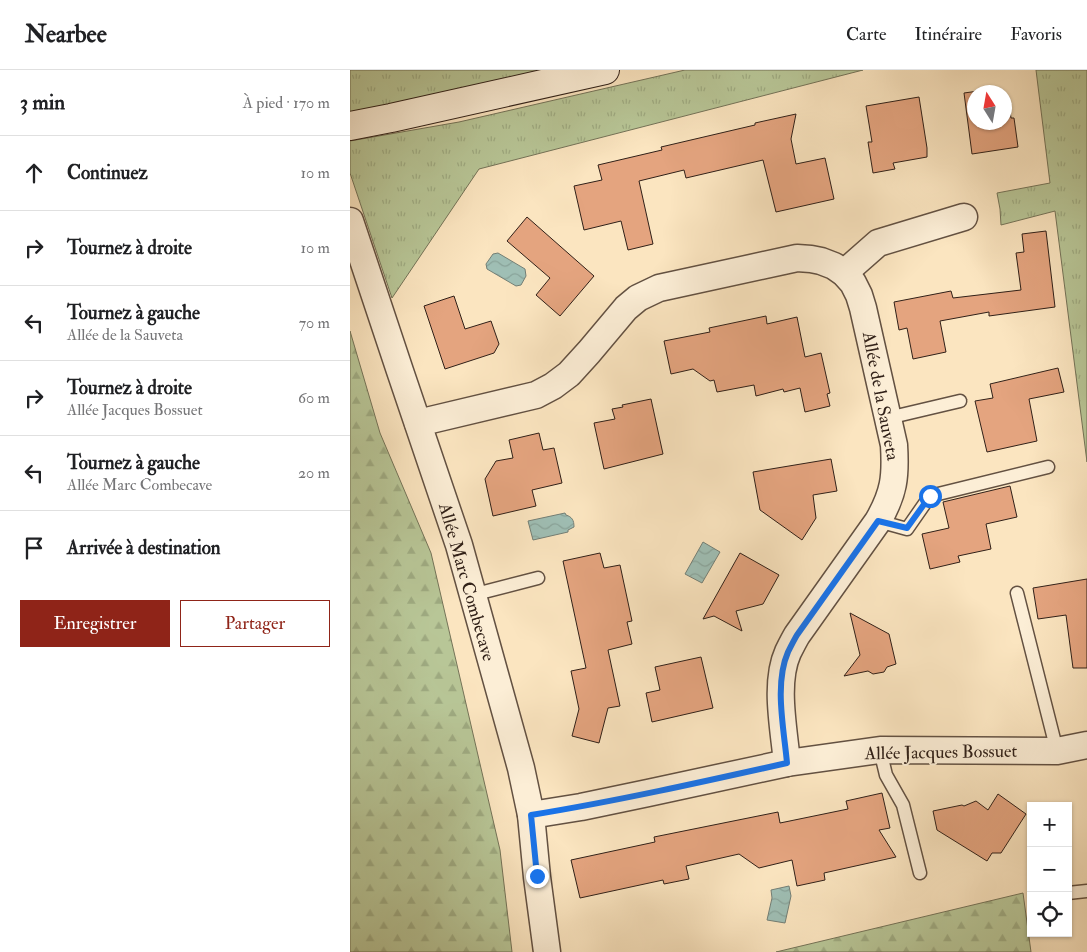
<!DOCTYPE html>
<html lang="fr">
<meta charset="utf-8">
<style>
body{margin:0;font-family:"IM FELL Double Pica",serif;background:#f6f6f6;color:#202124}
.controls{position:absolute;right:15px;bottom:15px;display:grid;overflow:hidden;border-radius:0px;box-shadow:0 1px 4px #0004}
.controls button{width:45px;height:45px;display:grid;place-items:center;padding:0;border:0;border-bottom:1px solid #e0e0e0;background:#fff;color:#202124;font:25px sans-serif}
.compass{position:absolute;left:617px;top:15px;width:45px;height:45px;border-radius:50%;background:#fff;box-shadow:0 1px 4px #0004;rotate:349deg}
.stop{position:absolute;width:15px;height:15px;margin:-11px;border:4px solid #1a73e8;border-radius:50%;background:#fff}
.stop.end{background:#1a73e8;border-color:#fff;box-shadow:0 1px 5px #0008}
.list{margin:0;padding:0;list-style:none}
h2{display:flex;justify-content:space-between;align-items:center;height:65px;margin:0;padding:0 20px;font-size:21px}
h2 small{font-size:16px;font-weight:400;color:#757577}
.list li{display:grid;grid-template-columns:32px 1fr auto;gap:15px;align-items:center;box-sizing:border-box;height:75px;padding:0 20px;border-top:1px solid #e0e0e0}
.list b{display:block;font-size:19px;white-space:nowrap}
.list p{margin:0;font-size:16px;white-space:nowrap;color:#757577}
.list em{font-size:16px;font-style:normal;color:#757577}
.actions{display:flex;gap:10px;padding:15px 20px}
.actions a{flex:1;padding:11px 0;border:1px solid #8f2418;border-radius:0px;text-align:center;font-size:18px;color:#8f2418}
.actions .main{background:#8f2418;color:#fff}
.icon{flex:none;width:28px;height:28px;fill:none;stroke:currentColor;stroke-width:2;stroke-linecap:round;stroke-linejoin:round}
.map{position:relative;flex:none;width:737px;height:882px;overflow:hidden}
header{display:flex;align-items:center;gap:30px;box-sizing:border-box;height:70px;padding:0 25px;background:#fff;border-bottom:1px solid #e0e0e0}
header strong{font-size:24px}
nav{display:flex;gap:28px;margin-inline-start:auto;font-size:18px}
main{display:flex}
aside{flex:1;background:#fff}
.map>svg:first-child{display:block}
.grass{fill:url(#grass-tufts);stroke:#747358}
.forest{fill:url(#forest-firs);stroke:#747358}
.water{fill:url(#water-waves);stroke:#737f76}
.building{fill:#e4a47f;stroke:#302018}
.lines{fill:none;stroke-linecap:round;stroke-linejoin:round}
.service-casing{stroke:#635142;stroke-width:15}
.minor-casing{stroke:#635142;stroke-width:29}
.secondary-casing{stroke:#302018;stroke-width:30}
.service{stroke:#fceed6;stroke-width:12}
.minor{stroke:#fceed6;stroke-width:26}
.secondary{stroke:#fceed6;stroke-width:28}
.route{stroke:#1a73e8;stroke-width:6}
.labels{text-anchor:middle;stroke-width:4;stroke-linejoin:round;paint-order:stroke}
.street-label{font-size:18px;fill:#302018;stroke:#fceed6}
</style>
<header>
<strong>Nearbee</strong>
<nav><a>Carte</a><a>Itinéraire</a><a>Favoris</a></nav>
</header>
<main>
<aside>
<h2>3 min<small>À pied · 170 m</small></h2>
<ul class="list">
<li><svg class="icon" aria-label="ahead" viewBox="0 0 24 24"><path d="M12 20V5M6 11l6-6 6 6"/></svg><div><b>Continuez</b></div><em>10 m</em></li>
<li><svg class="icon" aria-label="right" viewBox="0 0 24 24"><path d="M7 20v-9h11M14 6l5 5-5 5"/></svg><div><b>Tournez à droite</b></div><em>10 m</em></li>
<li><svg class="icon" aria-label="left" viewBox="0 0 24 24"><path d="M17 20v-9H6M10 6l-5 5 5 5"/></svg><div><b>Tournez à gauche</b><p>Allée de la Sauveta</p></div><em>70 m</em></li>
<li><svg class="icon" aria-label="right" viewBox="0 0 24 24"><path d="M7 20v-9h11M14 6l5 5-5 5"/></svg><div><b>Tournez à droite</b><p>Allée Jacques Bossuet</p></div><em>60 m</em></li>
<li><svg class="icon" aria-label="left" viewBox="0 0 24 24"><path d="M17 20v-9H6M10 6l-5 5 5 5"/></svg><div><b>Tournez à gauche</b><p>Allée Marc Combecave</p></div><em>20 m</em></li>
<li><svg class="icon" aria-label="arrive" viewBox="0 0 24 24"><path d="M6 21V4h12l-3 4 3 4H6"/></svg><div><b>Arrivée à destination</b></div></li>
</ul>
<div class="actions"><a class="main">Enregistrer</a><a>Partager</a></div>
</aside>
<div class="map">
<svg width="737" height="882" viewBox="0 0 737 882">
<defs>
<pattern id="grass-tufts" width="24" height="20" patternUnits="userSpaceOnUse" patternTransform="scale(1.25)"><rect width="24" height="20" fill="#b8c697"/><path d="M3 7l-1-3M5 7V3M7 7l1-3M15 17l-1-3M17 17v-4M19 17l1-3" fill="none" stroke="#9eaa81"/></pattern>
<pattern id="forest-firs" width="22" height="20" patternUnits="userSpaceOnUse" patternTransform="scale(1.25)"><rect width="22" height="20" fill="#b8c697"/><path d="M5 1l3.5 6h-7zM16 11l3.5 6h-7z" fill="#9eaa81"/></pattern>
<pattern id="water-waves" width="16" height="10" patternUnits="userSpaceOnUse" patternTransform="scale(1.25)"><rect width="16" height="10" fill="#9fbfb5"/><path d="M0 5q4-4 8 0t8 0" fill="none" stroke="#89a49b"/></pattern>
</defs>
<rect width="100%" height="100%" fill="#fbe5c0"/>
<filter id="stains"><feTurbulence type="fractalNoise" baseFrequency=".004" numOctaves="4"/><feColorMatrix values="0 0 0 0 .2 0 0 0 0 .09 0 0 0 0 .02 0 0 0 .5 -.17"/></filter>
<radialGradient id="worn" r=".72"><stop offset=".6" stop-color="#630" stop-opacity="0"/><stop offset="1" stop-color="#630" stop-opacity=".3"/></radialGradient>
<g class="grass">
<polygon points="0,0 255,0 0,56"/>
<polygon points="335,0 513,0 129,99 42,228 0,103 0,71 109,52"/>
<polygon points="686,0 737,0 737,392 705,141 651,155 650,139 647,123 700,113"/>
</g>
<g class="forest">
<polygon points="0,261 30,363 81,483 150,780 162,882 0,882"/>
<polygon points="673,823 681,882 426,882"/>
</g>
<g class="water">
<polygon points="148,183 175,199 176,206 171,215 166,216 137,199 136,194 143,184"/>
<path d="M 215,443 L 216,445 C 222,447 224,450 224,457 L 218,460 L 218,462 L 183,470 L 178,451 Z"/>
<polygon points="353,472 370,482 352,513 335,504"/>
<polygon points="439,816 441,826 435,853 417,850 422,828 421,820"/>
</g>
<g class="building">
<polygon points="643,19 643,22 624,22 624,52 654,52 654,35 659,34 661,48 664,48 668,77 622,84 614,23"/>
<polygon points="569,27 577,78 577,87 543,93 545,99 523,103 518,72 522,72 516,36"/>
<polygon points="446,44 441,69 446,94 475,88 484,129 426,142 413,90 336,108 334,100 289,111 303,174 278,180 271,151 234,160 224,116 252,110 248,95 312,80 311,77 405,55 405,53"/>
<polygon points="177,147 244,206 210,246 186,225 200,208 157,171"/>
<polygon points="696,161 705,237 639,246 639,242 590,251 596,282 563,289 557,258 549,260 544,232 601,221 603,228 671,220 666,183 674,182 672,164"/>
<polygon points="104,226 115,259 141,251 149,274 144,283 95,299 74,236"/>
<polygon points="416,246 417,254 447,247 455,287 471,283 480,323 477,324 480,336 455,342 450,318 434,322 433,319 406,326 404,315 367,322 364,310 360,311 343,299 321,304 314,271 360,262 359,258"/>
<polygon points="708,298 714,322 679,329 687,371 637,382 625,331 643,328 640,314"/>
<polygon points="301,329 313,384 254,399 244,353 265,349 262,339 273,337 272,335"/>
<polygon points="189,363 193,380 204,378 212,413 182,420 186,436 143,446 135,409 146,391 163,388 159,370"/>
<polygon points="481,389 487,421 463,425 466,448 452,470 410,440 403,402"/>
<polygon points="660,416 667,447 636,454 641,479 608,486 610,492 580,499 572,464 599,458 593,432"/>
<polygon points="250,483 254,498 270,495 282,551 277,552 282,574 258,580 270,636 258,638 249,673 222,666 229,639 221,601 236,598 213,491"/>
<polygon points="390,483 429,505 413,534 386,541 392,561 364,546 353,549"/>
<polygon points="737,509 737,598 723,598 716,545 688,549 683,518"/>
<polygon points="500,543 539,564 546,594 537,597 534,602 523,604 518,601 494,606 510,585"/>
<polygon points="351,587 363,638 302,652 296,623 310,620 305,597"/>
<polygon points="532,723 540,758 529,760 546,787 474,803 475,810 447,816 442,790 409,798 389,784 336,796 339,809 314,814 313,810 230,828 221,790 305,772 304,767 428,742 430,753 498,739 496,731"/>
<polygon points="648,724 676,744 651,783 642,783 637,791 587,760 583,741 612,735 614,736 626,731 638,740"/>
</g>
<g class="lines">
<defs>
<g id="service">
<polyline points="538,348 610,331"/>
<polyline points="528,451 557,459 580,426 698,397"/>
<polyline points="667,523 707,681"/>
<polyline points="122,525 188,508"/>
<polyline points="530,680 536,705 553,735 570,803"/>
<polyline points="718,823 737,821"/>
</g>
<g id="minor">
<polyline points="0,151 50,301 109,475 171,698 181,745 187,807 197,882"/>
<polyline points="494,203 528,173 614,147"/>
<path d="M 68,353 L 186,325 L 203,316 L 219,304 L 239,282 L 276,238 L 288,228 L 309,218 L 447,188 L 461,189 L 471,191 L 484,196 L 494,203 L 503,213 L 509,225 L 513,238 L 544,375 C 546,407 544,423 528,451 L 447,565 C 444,570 441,576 438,582 C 424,613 434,659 437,693"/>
<polyline points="181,745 231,737 298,723 437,693 530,680 707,681 737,675"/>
</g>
<polyline id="secondary" points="0,56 41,48 255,0"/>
</defs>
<use href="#service" class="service-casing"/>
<use href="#minor" class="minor-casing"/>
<use href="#secondary" class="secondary-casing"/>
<use href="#service" class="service"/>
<use href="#minor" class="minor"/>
<use href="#secondary" class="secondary"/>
</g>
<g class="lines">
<path class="route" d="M 187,806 L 181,745 C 267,731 352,712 437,693 C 434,659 424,614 438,582 C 441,576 444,570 447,565 L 528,451 L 557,458 L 580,426"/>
</g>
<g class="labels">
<g class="street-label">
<text transform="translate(531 326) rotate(79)" y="6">Allée de la Sauveta</text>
<text transform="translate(117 512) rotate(74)" y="6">Allée Marc Combecave</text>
<text transform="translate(591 682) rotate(-1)" y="6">Allée Jacques Bossuet</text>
</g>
</g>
<rect width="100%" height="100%" filter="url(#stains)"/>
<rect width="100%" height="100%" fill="url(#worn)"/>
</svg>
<div class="controls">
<button>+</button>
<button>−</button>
<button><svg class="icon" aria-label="locate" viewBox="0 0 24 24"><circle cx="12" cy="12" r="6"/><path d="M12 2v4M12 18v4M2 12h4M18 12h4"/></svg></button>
</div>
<svg class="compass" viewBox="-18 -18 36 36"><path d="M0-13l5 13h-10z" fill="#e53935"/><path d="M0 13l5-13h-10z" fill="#757577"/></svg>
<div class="stop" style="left:580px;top:426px"></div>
<div class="stop end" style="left:187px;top:806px"></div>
</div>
</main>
